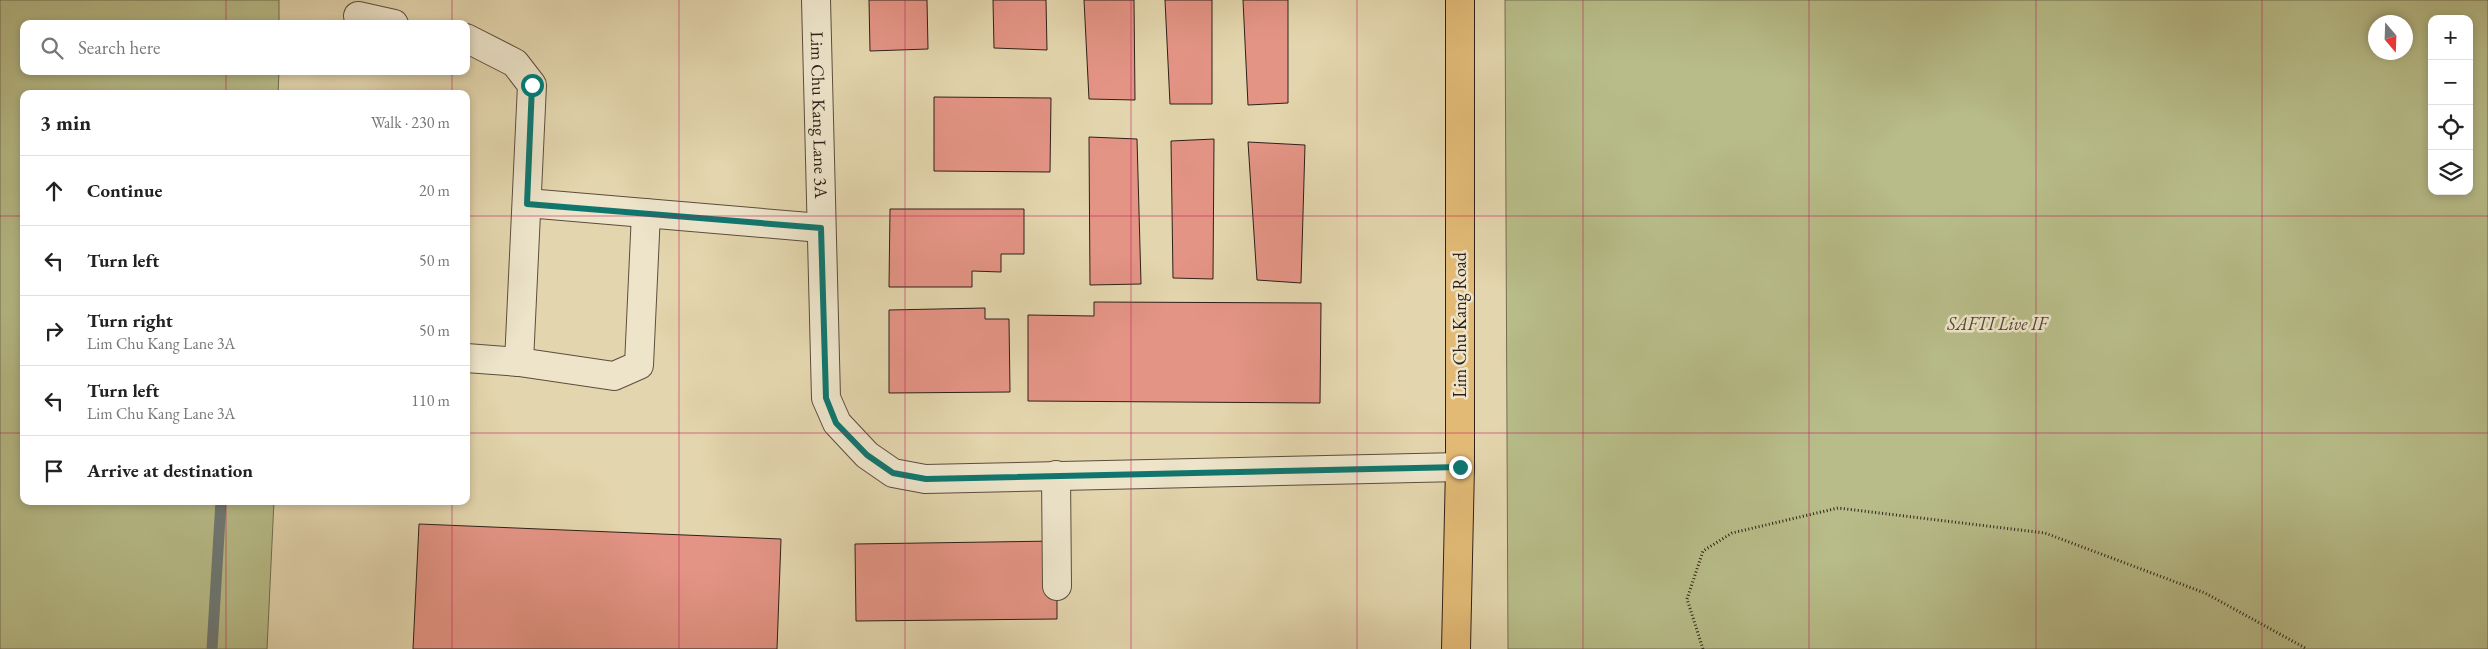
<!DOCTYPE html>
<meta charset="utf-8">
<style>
body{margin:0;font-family:"EB Garamond",serif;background:#f6f6f6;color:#222}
.controls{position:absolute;right:15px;top:15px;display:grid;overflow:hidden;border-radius:10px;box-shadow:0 2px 8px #0003}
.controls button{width:45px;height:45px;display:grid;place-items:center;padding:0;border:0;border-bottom:1px solid #e0e0e0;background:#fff;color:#222;font:25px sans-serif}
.compass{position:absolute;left:2368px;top:15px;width:45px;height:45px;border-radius:50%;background:#fff;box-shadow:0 2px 8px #0003;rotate:161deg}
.stop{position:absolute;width:15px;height:15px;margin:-11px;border:4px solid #0f766e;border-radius:50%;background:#fff}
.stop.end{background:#0f766e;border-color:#fff;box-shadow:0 1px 5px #0008}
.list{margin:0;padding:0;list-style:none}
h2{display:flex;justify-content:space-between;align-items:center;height:65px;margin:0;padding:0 20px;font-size:21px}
h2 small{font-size:16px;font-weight:400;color:#767676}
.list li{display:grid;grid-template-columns:32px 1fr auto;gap:15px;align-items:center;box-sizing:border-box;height:70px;padding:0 20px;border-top:1px solid #e0e0e0}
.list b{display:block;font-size:19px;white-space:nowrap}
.list p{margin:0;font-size:16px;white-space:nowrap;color:#767676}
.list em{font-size:16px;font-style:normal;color:#767676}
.icon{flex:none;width:28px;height:28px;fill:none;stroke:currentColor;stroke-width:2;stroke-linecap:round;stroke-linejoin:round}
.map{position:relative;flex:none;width:2488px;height:649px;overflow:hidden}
.search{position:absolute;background:#fff;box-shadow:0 2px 8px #0003;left:20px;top:20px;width:450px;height:55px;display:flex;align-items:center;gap:12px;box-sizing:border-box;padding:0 18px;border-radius:10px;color:#767676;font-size:19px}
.panel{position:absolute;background:#fff;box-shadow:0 2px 8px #0003;left:20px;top:90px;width:450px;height:415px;border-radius:10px}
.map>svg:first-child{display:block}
.green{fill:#b7bc88;stroke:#736e50;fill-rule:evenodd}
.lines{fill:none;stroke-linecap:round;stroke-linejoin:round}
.stream{stroke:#6f7a76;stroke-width:11}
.building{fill:#e49485;stroke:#2f2018}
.minor-casing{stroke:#5c4d3d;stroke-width:30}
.major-casing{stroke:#2f2018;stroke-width:30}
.path{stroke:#2f2018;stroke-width:3;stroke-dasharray:1 2.5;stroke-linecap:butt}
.minor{stroke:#ede4ca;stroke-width:28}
.major{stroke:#e2ba76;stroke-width:28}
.route{stroke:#0f766e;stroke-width:6}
.grid{fill:none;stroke:#c2185b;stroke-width:1;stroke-opacity:0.55}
.labels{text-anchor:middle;stroke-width:5;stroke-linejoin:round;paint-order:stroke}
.street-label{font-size:18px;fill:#2f2018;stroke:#ede4ca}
.park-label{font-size:18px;font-style:italic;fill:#514734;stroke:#ede4ca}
</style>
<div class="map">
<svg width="2488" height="649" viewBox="0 0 2488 649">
<rect width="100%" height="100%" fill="#e3d5ad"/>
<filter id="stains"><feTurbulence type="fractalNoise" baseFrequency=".004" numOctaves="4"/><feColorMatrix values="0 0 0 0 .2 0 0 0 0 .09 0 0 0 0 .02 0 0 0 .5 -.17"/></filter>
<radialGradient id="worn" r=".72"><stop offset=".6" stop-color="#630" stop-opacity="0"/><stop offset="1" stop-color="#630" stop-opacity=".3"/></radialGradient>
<g class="green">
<polygon points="0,0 279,0 279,24 24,24 24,71 279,71 278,94 24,94 24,501 274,501 267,649 0,649"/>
<path d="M 1505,0 L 2488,0 L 2488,649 L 1508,649 ZM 2432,19 L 2469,19 L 2469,191 L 2432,191 ZM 2376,22 L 2406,22 L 2406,52 L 2376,52 Z"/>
</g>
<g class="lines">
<polyline class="stream" points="212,649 221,501"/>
</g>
<g class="building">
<polygon points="869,0 927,0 928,49 870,51"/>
<polygon points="993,0 1046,0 1047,50 994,48"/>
<polygon points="1084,0 1134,0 1135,100 1089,99"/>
<polygon points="1165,0 1212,0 1212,104 1170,104"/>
<polygon points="1243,0 1288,0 1288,103 1248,105"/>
<polygon points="934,97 1051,98 1050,172 934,171"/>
<polygon points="1089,137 1137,139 1141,284 1090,285"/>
<polygon points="1214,139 1213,279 1173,278 1171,141"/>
<polygon points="1248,142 1305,145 1301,283 1257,280"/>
<polygon points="890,209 1024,209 1024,254 1001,254 1001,272 972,271 972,287 889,287"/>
<polygon points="1094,302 1321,303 1320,403 1028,401 1028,315 1094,316"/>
<polygon points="985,308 985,319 1009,319 1010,392 889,393 889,310"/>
<polygon points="419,524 781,539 777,649 413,649"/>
<polygon points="1057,541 1057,619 856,621 855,544"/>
</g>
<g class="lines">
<defs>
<g id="minor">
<path id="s1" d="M 816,0 L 826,398 L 837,423 L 867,455 L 893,473 L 925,479 L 1460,467"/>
<polyline points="358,16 394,24"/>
<polyline points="466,38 515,63 532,85 519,362"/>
<polyline points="527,203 821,228"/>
<polyline points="466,358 519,362 614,376 639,365 646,213"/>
<polyline points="1056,475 1057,586"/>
</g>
<polyline id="major" points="1456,649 1460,467 1460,0"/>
</defs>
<use href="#minor" class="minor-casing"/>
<use href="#major" class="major-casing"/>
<polyline class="path" points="1703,649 1687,599 1703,551 1732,533 1838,508 2045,533 2205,593 2307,649"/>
<use href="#minor" class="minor"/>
<use href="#major" class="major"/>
</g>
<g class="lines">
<polyline class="route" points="532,85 527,204 821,228 826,398 836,423 867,455 893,473 926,479 1460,467"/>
</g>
<path class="grid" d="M 226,0 L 226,24M 452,0 L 452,24M 679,0 L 679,649M 905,0 L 905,649M 1131,0 L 1131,649M 1357,0 L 1357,649M 1583,0 L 1583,649M 1809,0 L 1809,649M 2036,0 L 2036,649M 2262,0 L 2262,649M 226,71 L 226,94M 452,71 L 452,94M 0,216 L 24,216M 466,216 L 2488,216M 0,433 L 24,433M 466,433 L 2488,433M 226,501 L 226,649M 452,501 L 452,649"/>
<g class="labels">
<g class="street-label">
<text dy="6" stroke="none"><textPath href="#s1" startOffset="115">Lim Chu Kang Lane 3A</textPath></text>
<text transform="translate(1460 325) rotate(-90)" y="6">Lim Chu Kang Road</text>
</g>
<g class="park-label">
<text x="1997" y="330">SAFTI Live IF</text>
</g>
</g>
<rect width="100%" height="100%" filter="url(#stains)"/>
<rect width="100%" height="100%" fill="url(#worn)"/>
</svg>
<div class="controls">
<button>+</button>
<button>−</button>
<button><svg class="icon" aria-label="locate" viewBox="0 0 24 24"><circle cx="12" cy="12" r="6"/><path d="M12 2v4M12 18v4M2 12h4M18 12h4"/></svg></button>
<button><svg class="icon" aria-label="layers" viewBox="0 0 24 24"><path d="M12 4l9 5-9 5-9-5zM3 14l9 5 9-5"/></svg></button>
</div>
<svg class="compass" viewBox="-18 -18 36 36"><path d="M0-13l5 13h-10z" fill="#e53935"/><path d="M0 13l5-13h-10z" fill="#767676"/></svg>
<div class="stop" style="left:532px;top:85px"></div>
<div class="stop end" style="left:1460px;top:467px"></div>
<div class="search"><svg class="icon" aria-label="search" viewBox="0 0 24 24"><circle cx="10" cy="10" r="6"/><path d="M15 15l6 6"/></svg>Search here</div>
<section class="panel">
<h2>3 min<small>Walk · 230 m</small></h2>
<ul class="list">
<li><svg class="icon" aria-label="ahead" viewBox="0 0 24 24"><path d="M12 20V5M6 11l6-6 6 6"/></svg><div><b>Continue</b></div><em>20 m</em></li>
<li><svg class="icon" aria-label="left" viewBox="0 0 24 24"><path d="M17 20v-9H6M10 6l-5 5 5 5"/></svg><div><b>Turn left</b></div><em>50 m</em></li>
<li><svg class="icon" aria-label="right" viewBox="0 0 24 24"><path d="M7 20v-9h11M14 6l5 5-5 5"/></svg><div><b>Turn right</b><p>Lim Chu Kang Lane 3A</p></div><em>50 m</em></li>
<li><svg class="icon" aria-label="left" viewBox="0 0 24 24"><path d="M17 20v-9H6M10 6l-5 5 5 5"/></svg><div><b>Turn left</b><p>Lim Chu Kang Lane 3A</p></div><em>110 m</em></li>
<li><svg class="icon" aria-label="arrive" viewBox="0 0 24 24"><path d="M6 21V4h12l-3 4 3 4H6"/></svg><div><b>Arrive at destination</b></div></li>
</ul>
</section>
</div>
